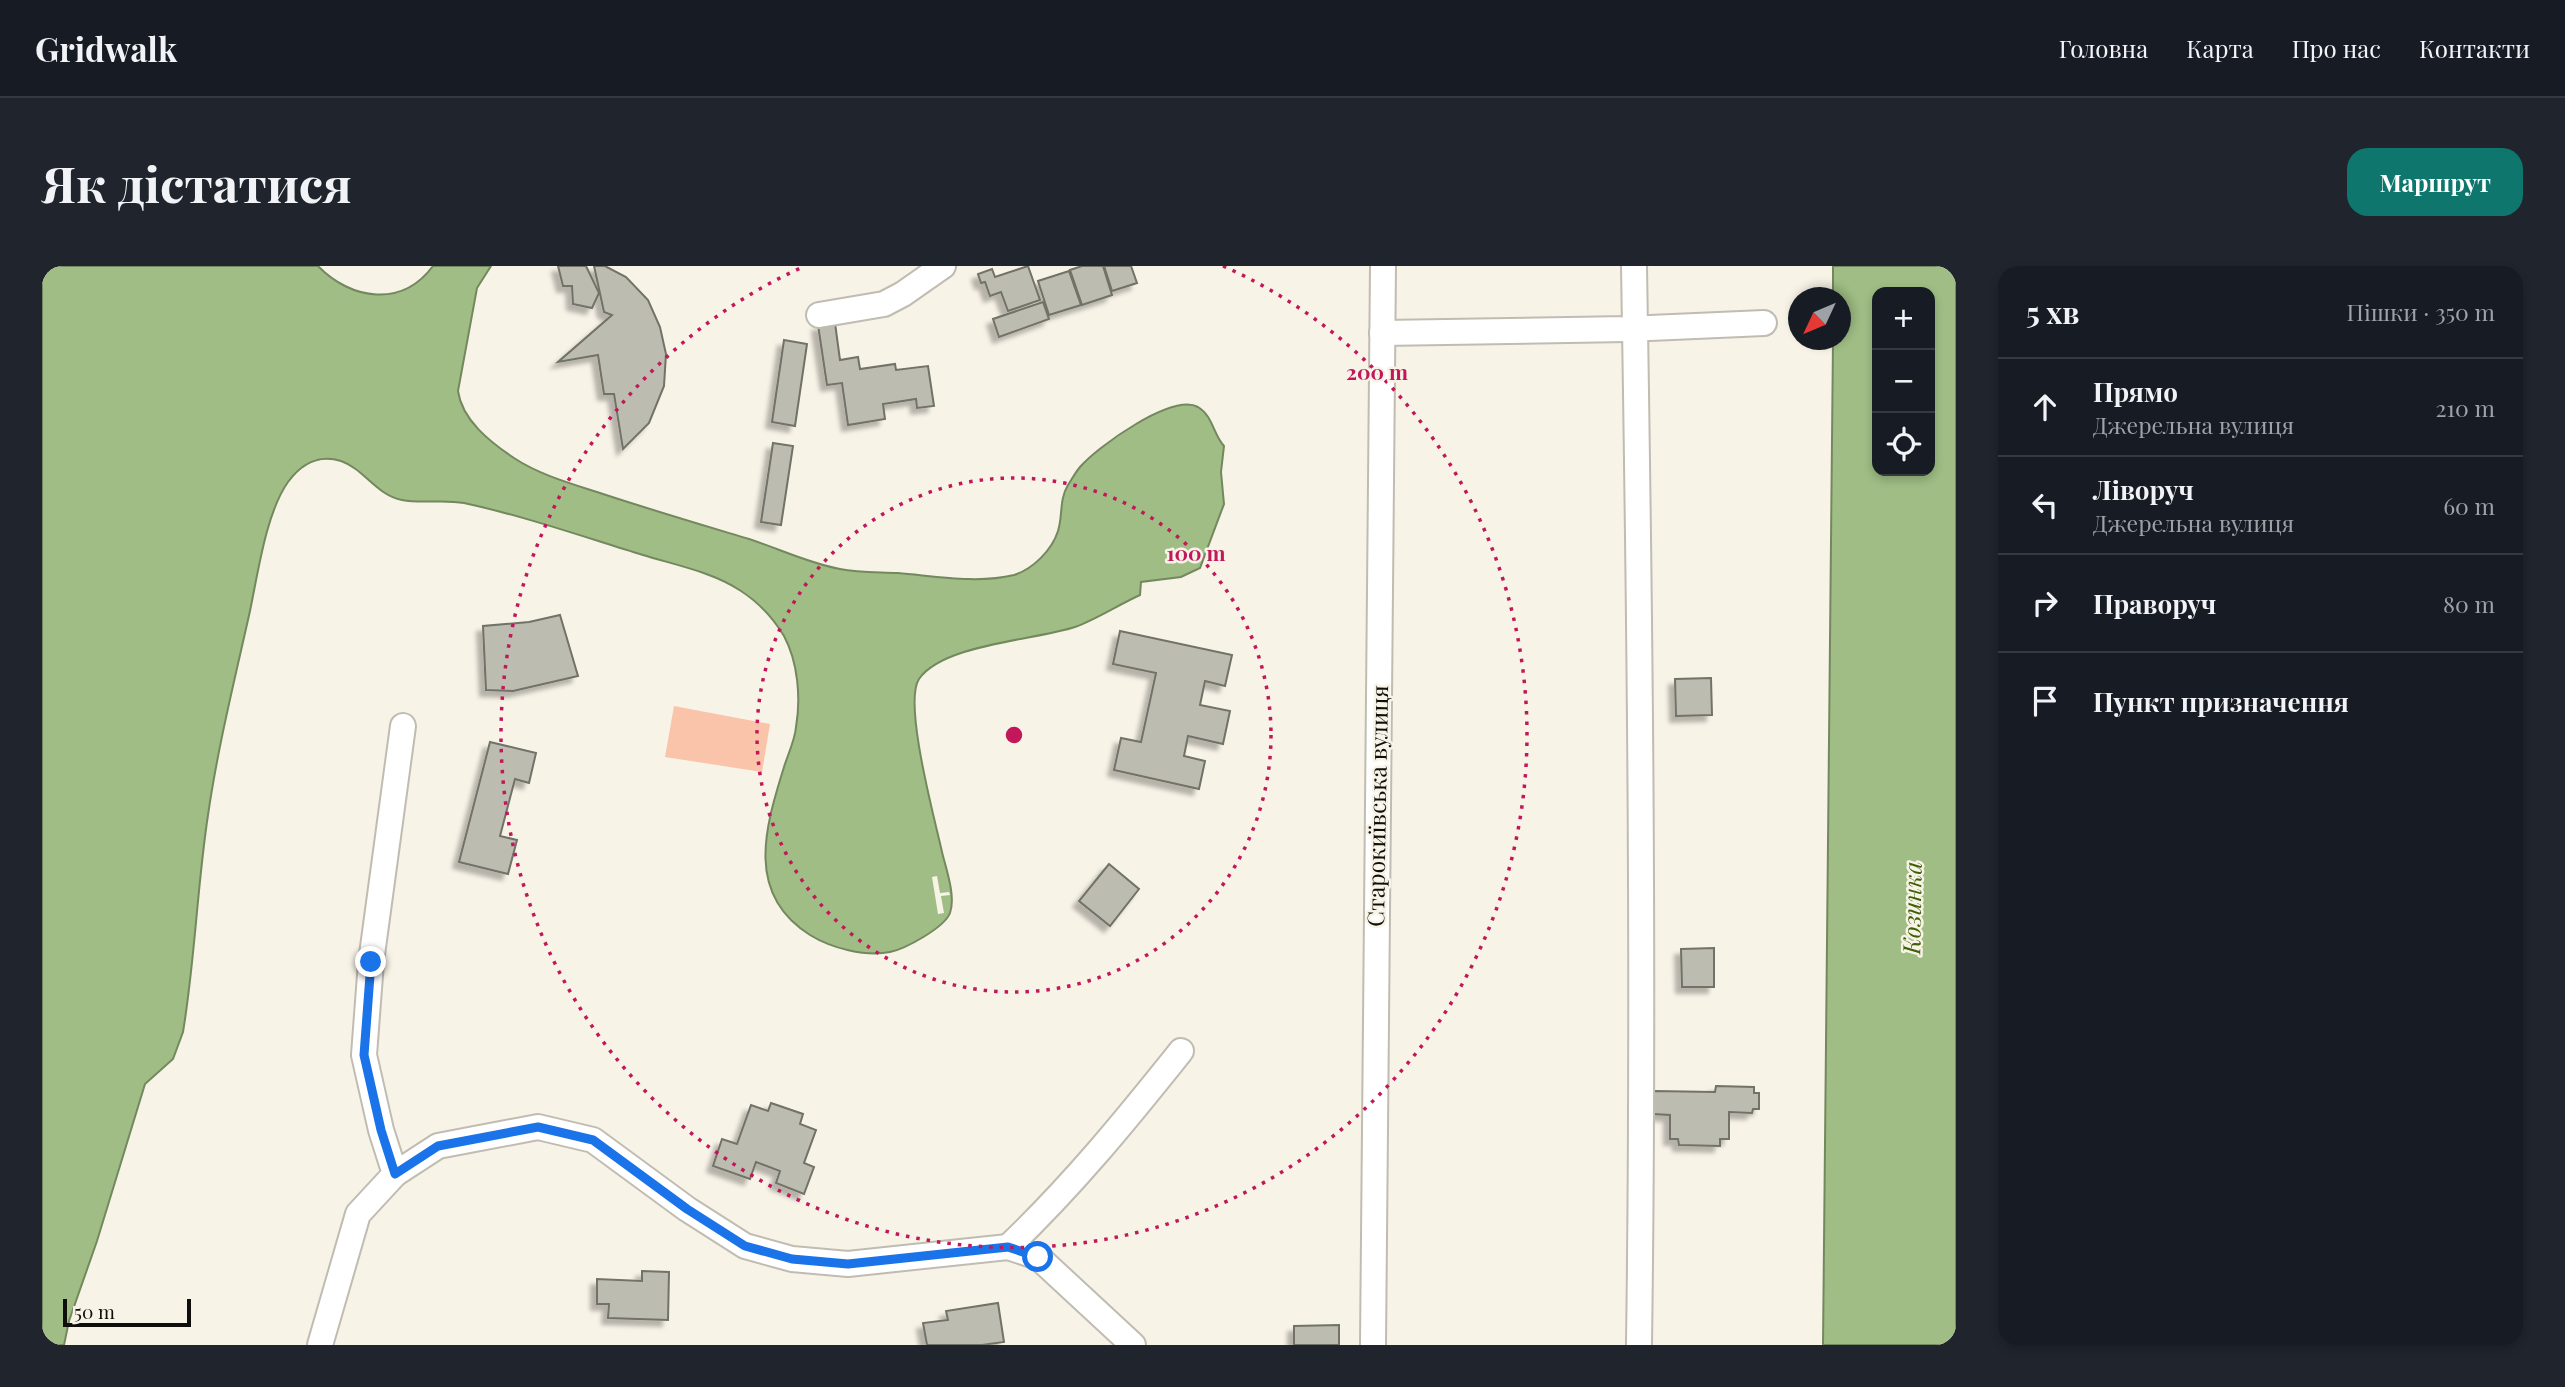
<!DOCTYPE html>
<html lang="uk">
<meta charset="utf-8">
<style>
body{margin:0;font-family:"Playfair Display",serif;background:#20242c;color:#f1f3f6}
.controls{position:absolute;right:21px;top:21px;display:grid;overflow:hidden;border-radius:14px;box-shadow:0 4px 10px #0003}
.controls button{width:63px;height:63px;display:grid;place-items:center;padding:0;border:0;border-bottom:2px solid #363941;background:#171b24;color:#f1f3f6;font:35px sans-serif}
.compass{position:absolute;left:1746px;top:21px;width:63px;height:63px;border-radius:50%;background:#171b24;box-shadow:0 4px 10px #0003;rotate:226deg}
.scale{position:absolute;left:21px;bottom:18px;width:128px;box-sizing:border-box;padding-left:7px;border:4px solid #0f0e0a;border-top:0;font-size:19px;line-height:24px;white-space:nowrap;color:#0f0e0a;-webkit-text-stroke:5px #f8f3e7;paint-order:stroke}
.stop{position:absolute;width:21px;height:21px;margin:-16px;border:5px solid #1a73e8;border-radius:50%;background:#fff}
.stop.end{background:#1a73e8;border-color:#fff;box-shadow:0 2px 7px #0008}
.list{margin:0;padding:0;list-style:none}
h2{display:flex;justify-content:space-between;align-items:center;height:91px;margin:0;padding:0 28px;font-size:30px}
h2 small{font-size:23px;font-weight:400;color:#9ea1a6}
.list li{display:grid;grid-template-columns:46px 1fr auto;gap:21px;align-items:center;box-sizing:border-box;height:98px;padding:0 28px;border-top:2px solid #363941}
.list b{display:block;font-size:26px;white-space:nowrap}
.list p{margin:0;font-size:23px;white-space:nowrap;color:#9ea1a6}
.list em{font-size:23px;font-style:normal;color:#9ea1a6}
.icon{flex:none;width:38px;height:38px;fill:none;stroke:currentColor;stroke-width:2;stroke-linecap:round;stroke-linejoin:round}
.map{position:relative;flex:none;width:1914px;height:1079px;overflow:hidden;border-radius:21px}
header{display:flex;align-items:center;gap:42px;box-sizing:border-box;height:98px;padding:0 35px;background:#171b24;border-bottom:2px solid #363941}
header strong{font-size:33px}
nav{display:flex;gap:38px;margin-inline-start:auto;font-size:24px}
.intro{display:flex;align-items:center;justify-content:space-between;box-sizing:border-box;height:168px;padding:0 42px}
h1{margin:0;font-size:49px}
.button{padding:18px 32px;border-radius:21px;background:#0f766e;color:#fff;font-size:24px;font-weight:700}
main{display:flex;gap:42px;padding:0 42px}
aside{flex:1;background:#171b24;border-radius:21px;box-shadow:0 4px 10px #0003}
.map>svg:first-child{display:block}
.green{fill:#f9c4aa}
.water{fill:#9fbd84;stroke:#74885f;stroke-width:2;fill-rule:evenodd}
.pier{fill:#f8f3e7}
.building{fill:#bcbcb0;stroke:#717267;stroke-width:2;filter:url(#shadow)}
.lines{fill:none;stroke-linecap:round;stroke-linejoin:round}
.minor-casing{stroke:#c0bcb1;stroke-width:28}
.minor{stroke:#fff;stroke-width:24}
.route{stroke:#1a73e8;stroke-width:9}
.ring{fill:none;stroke:#c2185b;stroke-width:3.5;stroke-dasharray:3.5 7}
.labels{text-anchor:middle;stroke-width:5;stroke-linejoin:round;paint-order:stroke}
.street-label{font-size:23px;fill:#0f0e0a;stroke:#f8f3e7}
.water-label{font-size:24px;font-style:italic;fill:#3c5f08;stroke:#f8f3e7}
.centre{fill:#c2185b;stroke:#f8f3e7;stroke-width:3.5}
.ring-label{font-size:21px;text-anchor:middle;font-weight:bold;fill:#c2185b;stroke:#f8f3e7;stroke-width:5;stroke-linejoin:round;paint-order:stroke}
</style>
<header>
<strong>Gridwalk</strong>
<nav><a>Головна</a><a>Карта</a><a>Про нас</a><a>Контакти</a></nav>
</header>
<div class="intro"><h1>Як дістатися</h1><a class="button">Маршрут</a></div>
<main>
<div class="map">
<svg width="1914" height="1079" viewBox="0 0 1914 1079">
<defs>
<filter id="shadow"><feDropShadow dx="-6" dy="6" stdDeviation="2" flood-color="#0004"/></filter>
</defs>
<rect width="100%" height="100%" fill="#f8f3e7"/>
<polygon class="green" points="632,440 728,458 720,506 623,491"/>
<g class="water">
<path d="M 0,0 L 276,0 C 309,34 360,42 391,0 L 449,0 L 435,22 L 416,125 C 420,154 448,176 472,192 C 496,208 527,217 555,226 C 606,243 657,258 707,273 C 738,283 766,297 798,303 C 817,307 836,306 856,307 C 893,310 935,318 972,309 C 991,303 1010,284 1016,265 C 1021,249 1017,234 1026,219 C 1030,213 1033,207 1038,201 C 1055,181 1130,127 1156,141 C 1171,150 1171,168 1182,180 L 1179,206 L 1182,238 L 1158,302 L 1139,311 L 1099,316 L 1098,329 C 1078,338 1053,354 1033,361 C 994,374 901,378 877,413 C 861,437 893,554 900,586 C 904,603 914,630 908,647 C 902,662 863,683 848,686 C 823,691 789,682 768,669 C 703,628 723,562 742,501 C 746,488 753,474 754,461 C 759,432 756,396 742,370 C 731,352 716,336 699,325 C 671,306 633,299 601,289 C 542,271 482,250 422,237 C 401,233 380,238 360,234 C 334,229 322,203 299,195 C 277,188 259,198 246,216 C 224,247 216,307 208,345 C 193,412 176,480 166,549 C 155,621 153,694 141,766 L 131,793 L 103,818 L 55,975 L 27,1055 L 22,1079 L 0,1079 Z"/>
<path d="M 1791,0 L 1914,0 L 1914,1079 L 1781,1079 L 1791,74 L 1798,74 L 1798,32 L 1791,31 ZM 1835,26 L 1888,26 L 1888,205 L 1835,205 Z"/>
</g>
<polygon class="pier" points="895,610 898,627 907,626 908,629 899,630 902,647 896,648 890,611"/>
<g class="building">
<polygon points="516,0 544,0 557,27 550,42 531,38 530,20 521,20"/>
<polygon points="552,0 563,0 584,11 606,34 618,61 624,88 622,120 607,157 581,183 572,128 562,128 556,89 516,96 570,49 562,46"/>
<polygon points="986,0 998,34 966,45 959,26 948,30 943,16 939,17 936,8 950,3 953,11"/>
<polygon points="1040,0 1061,0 1070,29 1040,39 1028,4"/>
<polygon points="1062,0 1089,0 1095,17 1070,25"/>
<polygon points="1027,5 1039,39 1007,49 996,15"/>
<polygon points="1001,36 1007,53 957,71 951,53"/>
<polygon points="793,57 798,94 816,91 818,103 853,98 854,104 886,100 892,140 875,142 874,133 841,138 843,153 806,159 800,117 785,119 776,59"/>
<polygon points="742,74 765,78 753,160 730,156"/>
<polygon points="731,177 751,180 739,259 719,256"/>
<polygon points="518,349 536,410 471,425 444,424 441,360 487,356"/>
<polygon points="1078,365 1190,389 1183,420 1163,415 1158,439 1188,445 1181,478 1146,470 1142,490 1163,495 1157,523 1072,504 1079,472 1099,476 1114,407 1071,398"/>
<polygon points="1669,412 1670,449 1634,450 1633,413"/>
<polygon points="448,476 494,487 487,517 473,513 458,570 475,574 466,608 417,596"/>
<polygon points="1067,598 1097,623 1068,660 1037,635"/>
<polygon points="1672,682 1672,721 1640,721 1639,683"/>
<polygon points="1674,820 1712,821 1712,827 1717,827 1717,843 1711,843 1710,847 1687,846 1687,873 1678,873 1678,880 1637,879 1636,873 1628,873 1628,849 1611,848 1612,825 1673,826"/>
<polygon points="729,837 761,848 758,858 774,864 762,897 772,901 762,928 734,917 738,905 714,896 708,913 671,900 680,873 695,878 709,839 726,845"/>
<polygon points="600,1005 627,1006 626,1054 566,1052 567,1038 555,1038 555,1013 600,1015"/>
<polygon points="956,1037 962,1076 940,1079 885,1079 881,1057 906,1054 904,1045"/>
<polygon points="1297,1059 1297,1079 1252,1079 1252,1060"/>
</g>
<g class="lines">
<defs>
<g id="minor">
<path d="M 1592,0 C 1598,360 1602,719 1597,1079"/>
<polyline points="777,49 842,38 861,28 901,0"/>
<polyline points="1340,67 1585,63 1722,57"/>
<polyline points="353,908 339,864 322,789 329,696 361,460"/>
<path d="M 966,981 C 1030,920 1084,854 1139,785"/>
<polyline points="278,1079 316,948 353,908 396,880 496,861 551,874 645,943 703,980 750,993 806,998 966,981 996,991 1091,1079"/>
<polyline points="1331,1079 1341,0"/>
</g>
</defs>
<use href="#minor" class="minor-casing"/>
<use href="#minor" class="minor"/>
</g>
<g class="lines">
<polyline class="route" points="329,696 322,789 339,864 353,908 396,880 496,861 551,874 645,943 703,980 750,993 806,998 966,981 996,991"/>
</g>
<g class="ring">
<circle cx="972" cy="469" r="257"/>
<path d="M1181 0A513 513 0 1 1 763 0"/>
</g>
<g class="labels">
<g class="street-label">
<text transform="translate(1336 540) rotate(-89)" y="8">Старокиївська вулиця</text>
</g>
<g class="water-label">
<text transform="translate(1871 642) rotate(-89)" y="8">Козинка</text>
</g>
</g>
<circle cx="972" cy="469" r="10" class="centre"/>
<g class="ring-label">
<text x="1335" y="114">200 m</text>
<text x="1154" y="295">100 m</text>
</g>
</svg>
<div class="controls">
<button>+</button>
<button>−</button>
<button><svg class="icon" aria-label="locate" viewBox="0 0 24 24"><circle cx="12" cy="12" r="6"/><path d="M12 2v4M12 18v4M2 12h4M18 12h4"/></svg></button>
</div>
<svg class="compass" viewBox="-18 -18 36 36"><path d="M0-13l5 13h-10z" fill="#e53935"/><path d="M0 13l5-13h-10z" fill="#9ea1a6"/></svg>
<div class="scale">50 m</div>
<div class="stop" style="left:996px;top:991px"></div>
<div class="stop end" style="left:329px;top:696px"></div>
</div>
<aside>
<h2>5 хв<small>Пішки · 350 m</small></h2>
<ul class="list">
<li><svg class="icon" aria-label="ahead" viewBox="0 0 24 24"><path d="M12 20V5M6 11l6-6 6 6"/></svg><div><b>Прямо</b><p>Джерельна вулиця</p></div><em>210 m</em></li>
<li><svg class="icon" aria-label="left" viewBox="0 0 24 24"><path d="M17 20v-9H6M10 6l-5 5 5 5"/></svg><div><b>Ліворуч</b><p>Джерельна вулиця</p></div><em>60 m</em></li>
<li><svg class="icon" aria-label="right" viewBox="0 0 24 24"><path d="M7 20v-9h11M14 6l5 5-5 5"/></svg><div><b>Праворуч</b></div><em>80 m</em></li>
<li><svg class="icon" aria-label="arrive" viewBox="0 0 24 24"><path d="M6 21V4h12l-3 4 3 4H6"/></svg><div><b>Пункт призначення</b></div></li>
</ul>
</aside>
</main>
